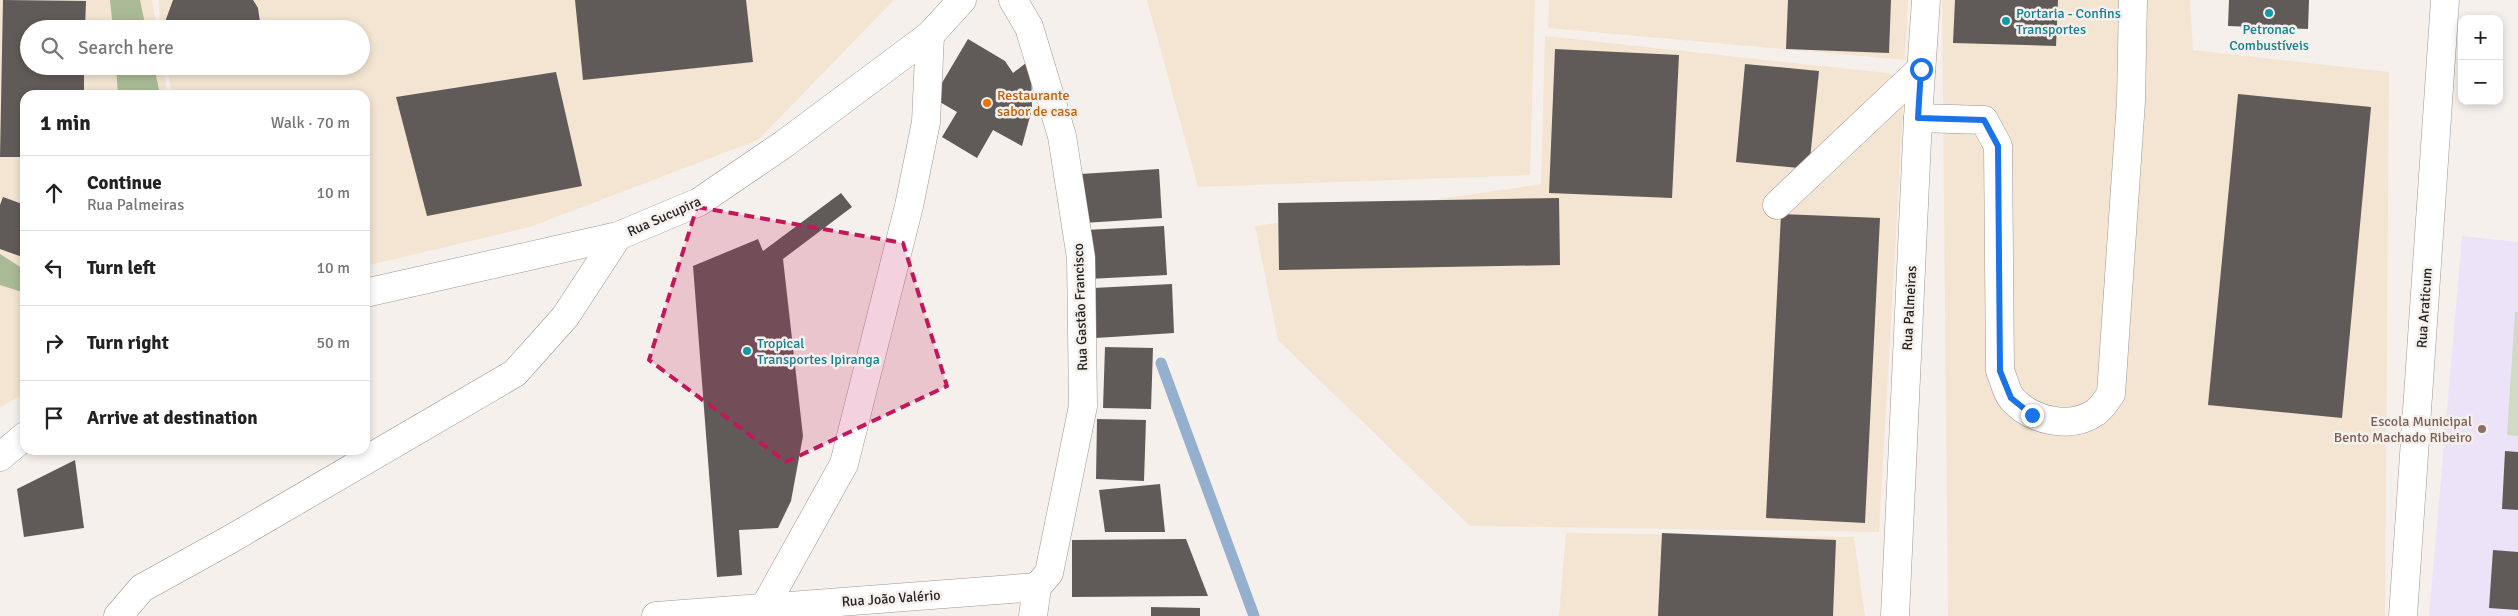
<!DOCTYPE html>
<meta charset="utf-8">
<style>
body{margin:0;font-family:Signika,sans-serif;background:#f6f6f6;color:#222}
.controls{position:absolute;right:15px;top:15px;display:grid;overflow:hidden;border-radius:10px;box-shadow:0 2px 8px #0003}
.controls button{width:45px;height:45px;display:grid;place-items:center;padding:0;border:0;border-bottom:1px solid #e0e0e0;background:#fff;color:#222;font:25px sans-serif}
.stop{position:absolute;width:15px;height:15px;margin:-11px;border:4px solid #1a73e8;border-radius:50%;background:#fff}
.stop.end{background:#1a73e8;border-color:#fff;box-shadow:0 1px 5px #0008}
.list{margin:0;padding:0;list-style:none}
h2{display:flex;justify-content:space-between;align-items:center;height:65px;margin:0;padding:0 20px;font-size:21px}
h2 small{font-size:16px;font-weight:400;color:#767676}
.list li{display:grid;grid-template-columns:32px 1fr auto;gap:15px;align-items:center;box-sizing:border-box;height:75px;padding:0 20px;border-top:1px solid #e0e0e0}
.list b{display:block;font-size:19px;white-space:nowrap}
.list p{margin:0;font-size:16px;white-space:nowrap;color:#767676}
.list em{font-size:16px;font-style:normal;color:#767676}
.icon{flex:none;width:28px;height:28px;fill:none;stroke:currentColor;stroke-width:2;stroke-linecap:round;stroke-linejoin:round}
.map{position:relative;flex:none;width:2518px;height:616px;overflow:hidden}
.search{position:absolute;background:#fff;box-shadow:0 2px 8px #0003;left:20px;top:20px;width:350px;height:55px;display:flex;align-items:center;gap:12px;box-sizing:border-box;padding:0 18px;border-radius:28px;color:#767676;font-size:19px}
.panel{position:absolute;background:#fff;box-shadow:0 2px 8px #0003;left:20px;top:90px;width:350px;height:365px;border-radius:15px}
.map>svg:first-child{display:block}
.industrial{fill:#f3e5d2}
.education{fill:#ede3f8}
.green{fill:#d1dbc4}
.forest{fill:#aaba96}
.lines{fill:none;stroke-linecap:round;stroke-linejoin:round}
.stream{stroke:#94b0ce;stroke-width:11}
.building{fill:#605b58}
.minor-casing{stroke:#9d9793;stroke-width:29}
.minor{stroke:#fff;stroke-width:28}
.route{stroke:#1a73e8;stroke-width:6}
.marked{fill:#c2185b;fill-opacity:0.2;stroke:#c2185b;stroke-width:4;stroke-dasharray:10 6;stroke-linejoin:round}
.culture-dot{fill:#0f9aa8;stroke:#f6f0ec;stroke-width:2}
.food-dot{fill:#e8710a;stroke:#f6f0ec;stroke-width:2}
.education-dot{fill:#8d6e63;stroke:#f6f0ec;stroke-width:2}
.labels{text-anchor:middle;stroke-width:5;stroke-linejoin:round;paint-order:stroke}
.culture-label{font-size:14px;fill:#0d838f;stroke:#f6f0ec;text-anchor:start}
.food-label{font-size:14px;fill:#c56008;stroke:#f6f0ec;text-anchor:start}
.street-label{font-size:14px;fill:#252322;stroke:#f6f0ec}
.education-label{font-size:14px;fill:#785e54;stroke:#f6f0ec;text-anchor:end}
</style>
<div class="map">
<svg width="2518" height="616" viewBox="0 0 2518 616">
<rect width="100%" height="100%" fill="#f6f0ec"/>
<g class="industrial">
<polygon points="0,0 152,0 157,29 29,29 29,66 164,66 167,95 25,95 25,394 0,407"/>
<polygon points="159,0 894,0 758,140 530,227 365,266 365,95 172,95 167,66 361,66 361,29 160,29"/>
<polygon points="1147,0 1535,0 1530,175 1198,187"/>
<polygon points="1549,0 1908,0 1905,60 1548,28"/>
<polygon points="1942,0 2190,0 2193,50 2389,72 2385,616 1948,616"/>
<polygon points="1545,36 1905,75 1879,532 1470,526 1278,340 1255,226 1541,184"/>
<polygon points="1566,533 1854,537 1865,616 1559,616"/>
</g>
<polygon class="education" points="2462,236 2518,242 2518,616 2429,616"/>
<polygon class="green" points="2515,312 2518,312 2518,436 2507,435"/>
<g class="forest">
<polygon points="110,0 140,0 146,29 113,29"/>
<polygon points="116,66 154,66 160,95 118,95"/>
<polygon points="0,254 25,270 25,293 0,285"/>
</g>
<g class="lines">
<polyline class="stream" points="1161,363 1254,616"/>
</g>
<g class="building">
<polygon points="3,0 86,1 85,29 29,29 29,66 84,66 84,95 25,95 25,157 0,157"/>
<polygon points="173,0 253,0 258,8 261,29 166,29 165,22"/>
<polygon points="575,0 746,0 753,62 583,80"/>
<polygon points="1788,0 1891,0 1889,53 1786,49"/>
<polygon points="1955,0 2058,0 2056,46 1953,43"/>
<polygon points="2229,0 2309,0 2308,29 2228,26"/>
<polygon points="968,39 1005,61 1013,73 1031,59 1032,109 1022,146 993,130 977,158 942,137 957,112 933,98"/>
<polygon points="1555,49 1679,55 1672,198 1549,193"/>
<polygon points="1745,64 1819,71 1809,169 1736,162"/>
<polygon points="190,66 237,66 228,71 213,73 197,71"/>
<polygon points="556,72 582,186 427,216 396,97"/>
<polygon points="2238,94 2371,107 2342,418 2208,405"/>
<polygon points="1159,169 1162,218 1083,223 1081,174"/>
<polygon points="841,193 852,207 783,259 803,436 791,501 778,528 739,530 742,575 717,577 693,266 758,239 763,251"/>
<polygon points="3,197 25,205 25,258 0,249 0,205"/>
<polygon points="1559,198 1560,265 1279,270 1278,203"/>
<polygon points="1781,214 1880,218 1865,523 1766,518"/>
<polygon points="1164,226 1167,275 1088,279 1085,230"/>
<polygon points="1172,284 1174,333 1096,338 1093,288"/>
<polygon points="1105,347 1153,348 1151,409 1103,408"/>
<polygon points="1097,419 1146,420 1144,481 1096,479"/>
<polygon points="2505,451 2518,452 2518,510 2502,509"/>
<polygon points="75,460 84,528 24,537 17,489"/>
<polygon points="1160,484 1165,532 1105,532 1099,490"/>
<polygon points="1662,533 1836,540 1833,616 1658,616"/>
<polygon points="1186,539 1208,596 1072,597 1072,540"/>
<polygon points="2493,550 2518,552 2518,610 2489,608"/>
<polygon points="1151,607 1200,608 1200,616 1151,616"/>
</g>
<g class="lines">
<defs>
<g id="minor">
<polyline points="1013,0 1029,27 1062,136 1081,258 1083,406 1049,573 1037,587 1033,616"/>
<path d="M 1918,118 L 1984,120 L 1998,146 L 2000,371 C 2004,379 2006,392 2012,399 C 2032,421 2071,430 2096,412 C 2102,408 2107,399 2111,394 L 2131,101 L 2133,0"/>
<polyline points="1777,205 1921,69"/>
<polyline points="365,293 618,236 699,202 784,144 930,35 962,0"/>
<polyline points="0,457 25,436"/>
<polyline points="764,608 844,464 909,206 926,122 930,35"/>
<polyline points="118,616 142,588 229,540 515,373 565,317 618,236"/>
<polyline points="656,616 1037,587"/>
<polyline points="1895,616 1918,118 1926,0"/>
<polyline points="2403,616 2445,0"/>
</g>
</defs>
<use href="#minor" class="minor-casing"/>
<use href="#minor" class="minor"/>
</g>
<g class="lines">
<polyline class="route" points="1921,69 1918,118 1984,120 1998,146 2000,371 2011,398 2032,415"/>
</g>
<path class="marked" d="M 697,207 L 903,243 L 947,386 L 786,462 L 649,360 Z"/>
<g class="culture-dot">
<circle cx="2269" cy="13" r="5"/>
<circle cx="2006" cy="21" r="5"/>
<circle cx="747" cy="351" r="5"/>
</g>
<circle class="food-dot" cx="987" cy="103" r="5"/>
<circle class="education-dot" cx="2482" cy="429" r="5"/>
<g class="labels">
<g class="culture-label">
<text x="2016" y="18">Portaria - Confins<tspan x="2016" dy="16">Transportes</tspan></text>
<text x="2269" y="34" text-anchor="middle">Petronac<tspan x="2269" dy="16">Combustíveis</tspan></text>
<text x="757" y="348">Tropical<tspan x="757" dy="16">Transportes Ipiranga</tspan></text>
</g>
<g class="food-label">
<text x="997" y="100">Restaurante<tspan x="997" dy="16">sabor de casa</tspan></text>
</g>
<g class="street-label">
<text transform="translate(664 216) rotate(-24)" y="5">Rua Sucupira</text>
<text transform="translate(1080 307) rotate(-92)" y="5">Rua Gastão Francisco</text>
<text transform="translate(1909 308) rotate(-87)" y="5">Rua Palmeiras</text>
<text transform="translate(2424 308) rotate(-86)" y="5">Rua Araticum</text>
<text transform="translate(891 598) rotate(-4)" y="5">Rua João Valério</text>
</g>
<g class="education-label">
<text x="2472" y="426">Escola Municipal<tspan x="2472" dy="16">Bento Machado Ribeiro</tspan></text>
</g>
</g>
</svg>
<div class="controls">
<button>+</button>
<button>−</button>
</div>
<div class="stop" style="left:1921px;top:69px"></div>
<div class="stop end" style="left:2032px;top:415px"></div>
<div class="search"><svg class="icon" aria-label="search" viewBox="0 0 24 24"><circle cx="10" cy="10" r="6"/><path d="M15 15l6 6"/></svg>Search here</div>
<section class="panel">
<h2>1 min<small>Walk · 70 m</small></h2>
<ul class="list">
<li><svg class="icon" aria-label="ahead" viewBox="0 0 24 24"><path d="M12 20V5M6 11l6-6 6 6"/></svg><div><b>Continue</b><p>Rua Palmeiras</p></div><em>10 m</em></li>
<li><svg class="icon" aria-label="left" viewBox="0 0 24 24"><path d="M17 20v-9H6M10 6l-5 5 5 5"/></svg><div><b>Turn left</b></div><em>10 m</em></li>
<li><svg class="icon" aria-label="right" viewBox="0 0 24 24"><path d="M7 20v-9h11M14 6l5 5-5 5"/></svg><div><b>Turn right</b></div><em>50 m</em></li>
<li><svg class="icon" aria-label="arrive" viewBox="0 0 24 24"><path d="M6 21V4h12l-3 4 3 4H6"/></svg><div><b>Arrive at destination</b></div></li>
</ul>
</section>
</div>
